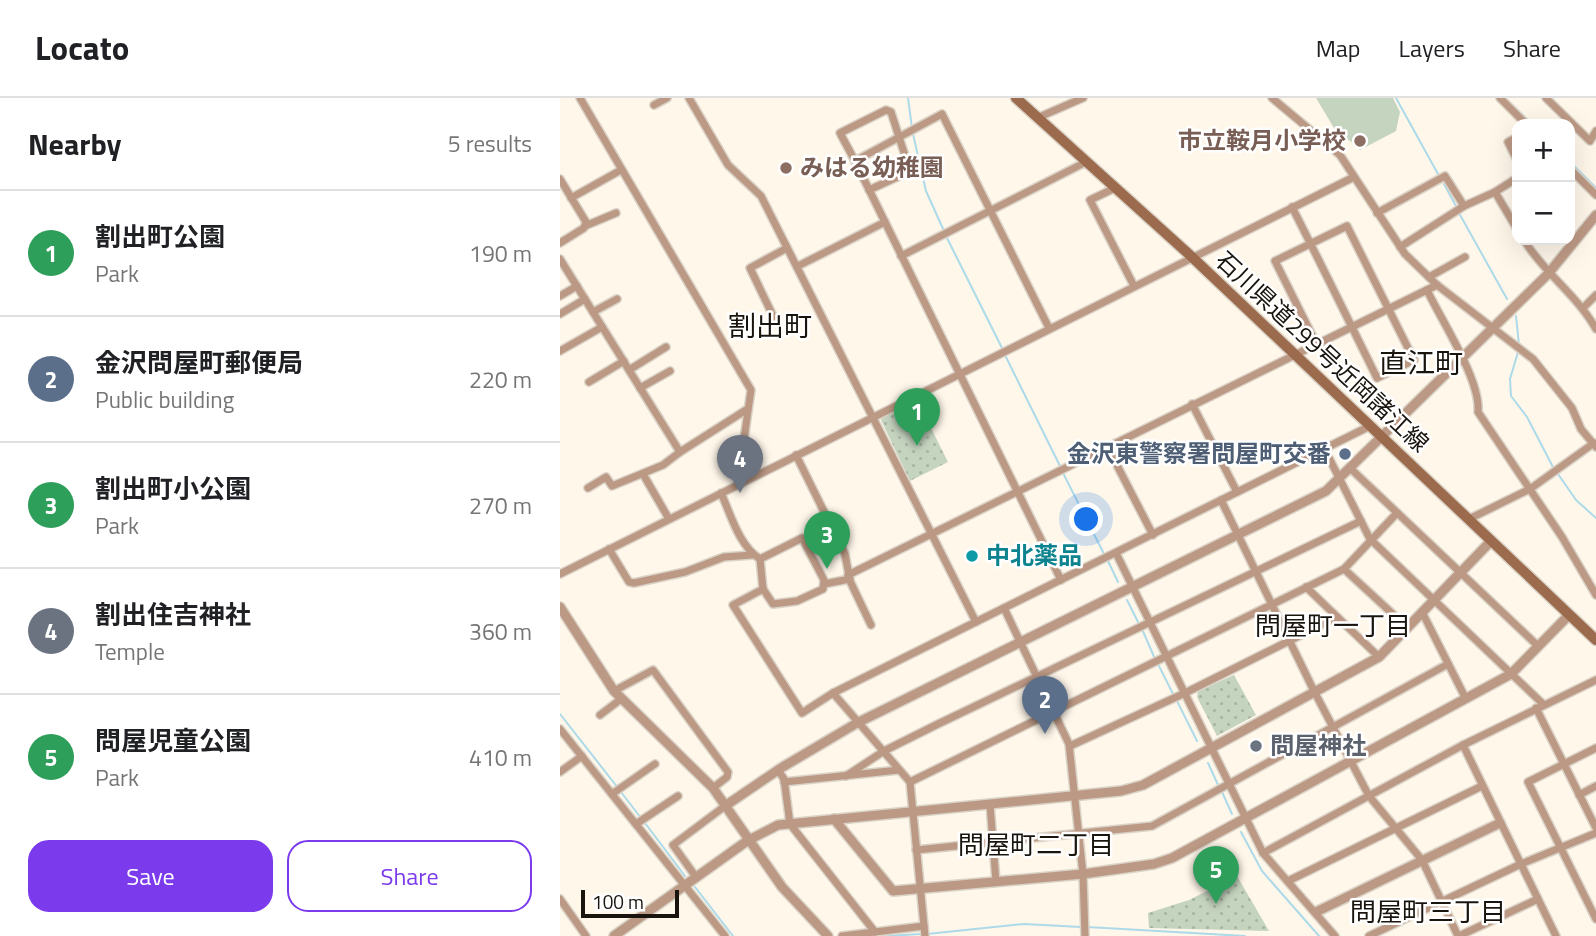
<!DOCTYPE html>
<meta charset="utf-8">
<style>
body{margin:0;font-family:"Titillium Web","Noto Sans JP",sans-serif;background:#f6f6f6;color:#202124}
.controls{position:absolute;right:21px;top:21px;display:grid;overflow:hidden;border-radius:14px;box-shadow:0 7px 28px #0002}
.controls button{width:63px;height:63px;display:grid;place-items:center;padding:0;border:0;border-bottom:2px solid #e0e0e0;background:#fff;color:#202124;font:35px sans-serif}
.scale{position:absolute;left:21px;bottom:18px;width:98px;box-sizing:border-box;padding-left:7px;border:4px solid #19140d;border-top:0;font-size:19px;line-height:24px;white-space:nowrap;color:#19140d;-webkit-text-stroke:5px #fff;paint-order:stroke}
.you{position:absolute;left:527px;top:422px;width:24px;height:24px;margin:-18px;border:5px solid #fff;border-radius:50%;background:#1a73e8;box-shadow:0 0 0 10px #1a73e833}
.badge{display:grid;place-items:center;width:46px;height:46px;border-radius:50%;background:#7c3aed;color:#fff;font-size:23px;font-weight:700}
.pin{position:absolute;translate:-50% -58px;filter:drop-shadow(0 2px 4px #0008)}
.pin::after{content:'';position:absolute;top:37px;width:24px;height:21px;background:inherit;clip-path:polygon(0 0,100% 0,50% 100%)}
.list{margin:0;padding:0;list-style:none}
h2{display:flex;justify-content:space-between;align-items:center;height:91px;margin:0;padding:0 28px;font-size:30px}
h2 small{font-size:23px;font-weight:400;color:#757577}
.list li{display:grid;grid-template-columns:46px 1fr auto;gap:21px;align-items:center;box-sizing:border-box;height:126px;padding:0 28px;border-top:2px solid #e0e0e0}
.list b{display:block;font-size:26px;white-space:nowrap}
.list p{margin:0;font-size:23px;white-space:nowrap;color:#757577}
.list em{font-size:23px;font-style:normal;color:#757577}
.actions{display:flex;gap:14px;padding:21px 28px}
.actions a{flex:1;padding:16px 0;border:2px solid #7c3aed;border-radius:21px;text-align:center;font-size:24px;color:#7c3aed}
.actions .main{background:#7c3aed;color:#fff}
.map{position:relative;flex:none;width:1036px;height:838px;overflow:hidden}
header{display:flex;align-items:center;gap:42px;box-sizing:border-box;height:98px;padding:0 35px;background:#fff;border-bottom:2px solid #e0e0e0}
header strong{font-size:33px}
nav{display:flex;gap:38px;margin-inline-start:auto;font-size:24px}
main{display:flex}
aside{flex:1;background:#fff}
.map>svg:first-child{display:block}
.green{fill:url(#green-dots)}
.pitch{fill:#c5d4bf}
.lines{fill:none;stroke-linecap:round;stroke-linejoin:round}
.stream{stroke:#acdae9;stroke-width:2}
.minor-casing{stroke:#dad3c7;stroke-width:10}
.tertiary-casing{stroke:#dad3c7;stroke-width:12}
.secondary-casing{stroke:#dad3c7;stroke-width:13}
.minor{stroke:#bc9985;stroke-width:7}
.tertiary{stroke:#bc9985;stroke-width:9}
.secondary{stroke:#9c6b4d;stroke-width:10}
.education-dot{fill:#8d6e63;stroke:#fff;stroke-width:2.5}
.service-dot{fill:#5c6f8a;stroke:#fff;stroke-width:2.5}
.culture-dot{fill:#0f9aa8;stroke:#fff;stroke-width:2.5}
.worship-dot{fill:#6b7280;stroke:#fff;stroke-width:2.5}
.labels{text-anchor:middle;stroke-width:5;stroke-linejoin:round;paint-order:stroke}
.education-label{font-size:24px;font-weight:bold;fill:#785e54;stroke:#fff;text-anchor:end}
.street-label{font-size:24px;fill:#19140d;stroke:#fff}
.service-label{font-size:24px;font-weight:bold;fill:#4e5e75;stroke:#fff;text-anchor:end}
.culture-label{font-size:24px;font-weight:bold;fill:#0d838f;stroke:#fff;text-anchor:start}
.worship-label{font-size:24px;font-weight:bold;fill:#5b616d;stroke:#fff;text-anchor:start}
.neighbourhood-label{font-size:26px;fill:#19140d;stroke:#fff}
.quarter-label{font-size:28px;fill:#19140d;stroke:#fff}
</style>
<header>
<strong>Locato</strong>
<nav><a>Map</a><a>Layers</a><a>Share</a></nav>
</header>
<main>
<aside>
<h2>Nearby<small>5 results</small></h2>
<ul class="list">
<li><span class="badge" style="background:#2e9e5b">1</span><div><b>割出町公園</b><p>Park</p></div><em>190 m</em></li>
<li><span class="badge" style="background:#5c6f8a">2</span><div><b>金沢問屋町郵便局</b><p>Public building</p></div><em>220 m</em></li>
<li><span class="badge" style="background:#2e9e5b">3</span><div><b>割出町小公園</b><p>Park</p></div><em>270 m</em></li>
<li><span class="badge" style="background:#6b7280">4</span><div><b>割出住吉神社</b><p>Temple</p></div><em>360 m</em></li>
<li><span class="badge" style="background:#2e9e5b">5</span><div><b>問屋児童公園</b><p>Park</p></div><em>410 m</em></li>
</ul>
<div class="actions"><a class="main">Save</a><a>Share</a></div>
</aside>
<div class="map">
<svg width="1036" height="838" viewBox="0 0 1036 838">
<defs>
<pattern id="green-dots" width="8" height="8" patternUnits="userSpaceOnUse" patternTransform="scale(1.75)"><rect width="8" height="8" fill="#c5d4bf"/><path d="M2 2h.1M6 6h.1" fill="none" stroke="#a9b5a3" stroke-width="1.8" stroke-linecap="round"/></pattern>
</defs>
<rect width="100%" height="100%" fill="#fff7ea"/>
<g class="green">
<polygon points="346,306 358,332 369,326 388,364 350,383 321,322 323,317"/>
<polygon points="674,577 696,617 657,638 637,599 638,593"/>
<polygon points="677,778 709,833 589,830 588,815 629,802"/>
</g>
<polygon class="pitch" points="756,0 833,0 840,14 836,33 800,52 789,42 783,45"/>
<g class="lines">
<g class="stream">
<polyline points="348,0 352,30"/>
<polyline points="836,0 878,76"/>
<polyline points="945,0 972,26"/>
<polyline points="353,36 366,93 384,133"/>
<polyline points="1010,64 1036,90"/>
<polyline points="884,86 897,110"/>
<polyline points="899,115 947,201"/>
<polyline points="386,138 443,252"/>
<polyline points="956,218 959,247"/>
<polyline points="958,254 950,281 951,298 967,319 994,371"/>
<polyline points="445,257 500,368"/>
<polyline points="502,373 544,456"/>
<polyline points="998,376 1016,402 1036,420"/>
<polyline points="547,461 558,484"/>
<polyline points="567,502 579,526"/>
<polyline points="582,531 595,561"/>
<polyline points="598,566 614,598"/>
<polyline points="617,603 637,643"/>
<polyline points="0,616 58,690"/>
<polyline points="648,665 659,689"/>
<polyline points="61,694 81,720"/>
<polyline points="662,694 672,716"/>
<polyline points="85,725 125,778"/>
<polyline points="681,734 702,773 759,838"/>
<polyline points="135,789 173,838"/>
<polyline points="527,829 685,838"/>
<polyline points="367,836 464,826 521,829"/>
<polyline points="327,838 361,836"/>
</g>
<defs>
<g id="minor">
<polyline points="20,0 191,292 181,362 182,383"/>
<polyline points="129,0 168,67 201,98 416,524"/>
<polyline points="712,0 780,57 845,156 877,187 973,261 1012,310 1021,331 1036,349"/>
<polyline points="940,0 966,26"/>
<polyline points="986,0 1030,43 1036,33"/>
<polyline points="94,7 107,0"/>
<polyline points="477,20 523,0"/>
<polyline points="957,39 948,44 957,62"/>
<polyline points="295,63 280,35 326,12 331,14 349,70 346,75 309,92"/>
<polyline points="1010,71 1036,97"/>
<polyline points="0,81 26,124 24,130 0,145"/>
<polyline points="555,90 530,102 574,188"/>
<polyline points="935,94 957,80"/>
<polyline points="11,100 61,72"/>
<path d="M 732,109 C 761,166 789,223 817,280 L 854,262 L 787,128 L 715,163 L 756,245"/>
<polyline points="817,115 885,78 904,108"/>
<polyline points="25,128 56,115"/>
<path d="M 964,142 C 984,175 1017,197 1036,231"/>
<polyline points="840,149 904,108 935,94 957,131"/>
<polyline points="341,158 526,64"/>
<polyline points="0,161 120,354 186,312"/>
<polyline points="238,168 325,124"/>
<polyline points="869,179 905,159"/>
<path d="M 867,192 C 881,222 921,282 918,314 L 1002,439 L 1036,497"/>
<polyline points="0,198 17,188"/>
<polyline points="1023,210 1036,197"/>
<polyline points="33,214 57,201"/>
<polyline points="0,216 25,201"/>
<polyline points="215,222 190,170 227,150"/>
<polyline points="489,230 382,16 295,63 501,482"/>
<polyline points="0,253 42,229"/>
<polyline points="69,272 106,249"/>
<polyline points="29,284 64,263"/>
<polyline points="80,290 110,273"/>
<polyline points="632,306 677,394"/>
<polyline points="547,348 593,437"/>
<polyline points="764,350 810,441 983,606"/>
<polyline points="236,357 285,456 290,483 311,527"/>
<polyline points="791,371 978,548"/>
<polyline points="83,376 109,421"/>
<polyline points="28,390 46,379 52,388 103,367 120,354"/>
<path d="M 161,395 C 171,417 179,448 200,461 L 203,491 L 173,507 L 242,615 L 273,595 L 810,328"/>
<polyline points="661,402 754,593 809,698 862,762 898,838"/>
<polyline points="909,421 970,391 1034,345"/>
<polyline points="49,451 69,484 74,485 125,474 164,459 192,457"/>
<polyline points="556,455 703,755 775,838"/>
<polyline points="200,461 242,440 264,482 263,491 237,503 213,506 203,491"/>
<polyline points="784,471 848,530"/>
<polyline points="0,476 794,79"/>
<polyline points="288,477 877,187"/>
<polyline points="264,486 290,481"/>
<polyline points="746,489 819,559"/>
<polyline points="444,510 509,646 523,776 525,838"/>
<polyline points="863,516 906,601"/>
<polyline points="54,593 93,572 168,674 167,679 153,690"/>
<polyline points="273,595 350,684 365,838"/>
<polyline points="976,610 1036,730"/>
<polyline points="40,617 61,601"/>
<polyline points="0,631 165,838"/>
<polyline points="903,647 996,838"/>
<polyline points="510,648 625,595 777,519"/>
<polyline points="1036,650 968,684 1036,821"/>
<polyline points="218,672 224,681 230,726 315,834"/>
<polyline points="0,674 22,658"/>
<polyline points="286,678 324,653 378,626 801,423"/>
<polyline points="224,684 339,672"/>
<polyline points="350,684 784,471 837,415"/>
<polyline points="52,696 95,666"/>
<polyline points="1019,697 1036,688"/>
<polyline points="430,706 436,784"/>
<polyline points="76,726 118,698"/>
<polyline points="356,752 592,728 888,566"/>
<polyline points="703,755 903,647 1036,582"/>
<polyline points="136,779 113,747 165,708"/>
<polyline points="728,783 922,688"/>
<polyline points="0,801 26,838"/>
<polyline points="282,838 364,828"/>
<polyline points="809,838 961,766 1036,735"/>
<polyline points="899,838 978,801"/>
</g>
<g id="tertiary">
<polyline points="0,509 54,593 153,690 222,789 268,838"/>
<polyline points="165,708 221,670 297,625 766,393 988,176 1036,117"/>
<polyline points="274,721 333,793 523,776 594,766 612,760 951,576 1009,517"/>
<polyline points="756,814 940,725"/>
<polyline points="54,838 187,743 218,727 561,693 583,687 819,559 931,443"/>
</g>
<polyline id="secondary" points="456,0 632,159 1036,542"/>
</defs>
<use href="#minor" class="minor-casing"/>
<use href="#tertiary" class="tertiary-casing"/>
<use href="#secondary" class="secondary-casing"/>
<use href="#minor" class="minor"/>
<use href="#tertiary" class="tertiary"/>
<use href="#secondary" class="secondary"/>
</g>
<g class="education-dot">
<circle cx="800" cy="43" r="7"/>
<circle cx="226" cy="70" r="7"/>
</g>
<circle class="service-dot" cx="785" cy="356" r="7"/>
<circle class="culture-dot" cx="412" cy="458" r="7"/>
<circle class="worship-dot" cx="696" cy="648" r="7"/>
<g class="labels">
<g class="education-label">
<text x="786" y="51">市立鞍月小学校</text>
<text x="240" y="78" text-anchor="start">みはる幼稚園</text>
</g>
<g class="street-label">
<text transform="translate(762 254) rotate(43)" y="8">石川県道299号近岡諸江線</text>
</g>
<g class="service-label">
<text x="771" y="364">金沢東警察署問屋町交番</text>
</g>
<g class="culture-label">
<text x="426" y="466">中北薬品</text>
</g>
<g class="worship-label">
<text x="710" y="656">問屋神社</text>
</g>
<g class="neighbourhood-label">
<text x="773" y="537">問屋町一丁目</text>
<text x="476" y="756">問屋町二丁目</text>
<text x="868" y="823">問屋町三丁目</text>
</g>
<g class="quarter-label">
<text x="210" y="238">割出町</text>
<text x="861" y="275">直江町</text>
</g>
</g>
</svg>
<div class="controls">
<button>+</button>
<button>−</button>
</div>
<div class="scale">100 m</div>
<div class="you"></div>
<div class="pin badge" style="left:357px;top:348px;background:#2e9e5b">1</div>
<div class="pin badge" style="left:485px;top:636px;background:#5c6f8a">2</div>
<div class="pin badge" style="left:267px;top:471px;background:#2e9e5b">3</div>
<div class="pin badge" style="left:180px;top:395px;background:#6b7280">4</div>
<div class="pin badge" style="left:656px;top:806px;background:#2e9e5b">5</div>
</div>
</main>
